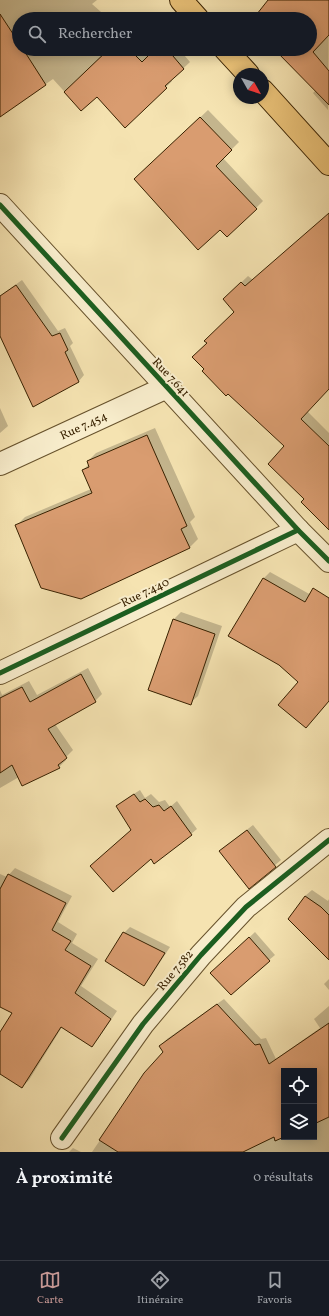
<!DOCTYPE html>
<html lang="fr">
<meta charset="utf-8">
<style>
body{margin:0;font-family:Vollkorn,serif;background:#242831;color:#f1f3f6}
.controls{position:absolute;right:12px;bottom:12px;display:grid;overflow:hidden;border-radius:0px;box-shadow:0 2px 10px #0003}
.controls button{width:36px;height:36px;display:grid;place-items:center;padding:0;border:0;border-bottom:1px solid #363941;background:#171b24;color:#f1f3f6;font:20px sans-serif}
.compass{position:absolute;left:233px;top:68px;width:36px;height:36px;border-radius:50%;background:#171b24;box-shadow:0 2px 10px #0003;rotate:129deg}
.list{margin:0;padding:0;list-style:none}
h2{display:flex;justify-content:space-between;align-items:center;height:52px;margin:0;padding:0 16px;font-size:17px}
h2 small{font-size:13px;font-weight:400;color:#9ea1a6}
.icon{flex:none;width:22px;height:22px;fill:none;stroke:currentColor;stroke-width:2;stroke-linecap:round;stroke-linejoin:round}
.map{position:relative;flex:none;width:329px;height:1152px;overflow:hidden}
.search{position:absolute;background:#171b24;box-shadow:0 2px 10px #0003;left:12px;right:12px;top:12px;height:44px;display:flex;align-items:center;gap:10px;box-sizing:border-box;padding:0 14px;border-radius:22px;color:#9ea1a6;font-size:15px}
.sheet{height:108px;background:#171b24}
nav{display:flex;justify-content:space-around;align-items:center;box-sizing:border-box;height:56px;border-top:1px solid #363941;background:#171b24;font-size:11px;color:#9ea1a6}
nav a{display:grid;justify-items:center;gap:2px}
nav .on{color:#c59692}
.map>svg:first-child{display:block}
.shadow{fill:#0003;fill-rule:evenodd}
.building{fill:#d99c70;stroke:#382100}
.lines{fill:none;stroke-linecap:round;stroke-linejoin:round}
.minor-casing{stroke:#67522c;stroke-width:24}
.major-casing{stroke:#382100;stroke-width:24}
.minor{stroke:#f8edcc;stroke-width:22}
.major{stroke:#eac278;stroke-width:22}
.cycleway-casing{stroke:#f8edcc;stroke-width:8}
.cycleway{stroke:#1b5e20;stroke-width:5}
.labels{text-anchor:middle;stroke-width:4;stroke-linejoin:round;paint-order:stroke}
.street-label{font-size:12px;fill:#382100;stroke:#f8edcc}
</style>
<div class="map">
<svg width="329" height="1152" viewBox="0 0 329 1152">
<rect width="100%" height="100%" fill="#f5e3b1"/>
<filter id="stains"><feTurbulence type="fractalNoise" baseFrequency=".005" numOctaves="4"/><feColorMatrix values="0 0 0 0 .2 0 0 0 0 .09 0 0 0 0 .02 0 0 0 .5 -.17"/></filter>
<radialGradient id="worn" r=".72"><stop offset=".6" stop-color="#630" stop-opacity="0"/><stop offset="1" stop-color="#630" stop-opacity=".3"/></radialGradient>
<g class="shadow">
<polygon points="0,0 97,0 92,4 109,19 19,19 19,49 142,49 149,56 156,49 179,49 190,62 171,80 172,81 166,87 97,96 81,110 53,79 0,116"/>
<polygon points="270,0 329,0 328,110 313,93 316,90 276,49 310,49 310,19 254,19"/>
<polygon points="208,110 239,142 223,158 263,201 256,208 220,229 143,172"/>
<polygon points="329,214 329,388 307,411 329,433 329,529 305,499 236,312 224,299 248,276 253,280"/>
<polygon points="22,280 58,331 65,328 73,343 70,346 84,375 79,381 33,406 0,333 0,296"/>
<polygon points="0,408 8,426 0,433"/>
<polygon points="155,428 195,517 190,522 198,539 190,547 81,598 16,526 25,517 91,489 83,470 89,464 88,461 96,453"/>
<polygon points="270,572 329,605 329,701 306,727 299,682 263,579"/>
<polygon points="181,612 222,626 198,696 190,703 174,619"/>
<polygon points="88,668 102,694 95,701 55,724 73,750 65,758 66,760 59,767 19,777 0,788 0,690 2,695 29,681 37,695"/>
<polygon points="140,790 145,798 151,794 159,802 165,800 170,807 177,801 197,829 191,834 132,829 117,806 123,801"/>
<polygon points="253,825 281,860 249,887 226,846"/>
<polygon points="15,868 72,896 58,922 77,934 72,943 98,959 81,986 117,1011 98,1039 91,1046 62,1027 29,1080 22,1087 0,1073 0,1034 14,1012 0,1006 0,874 7,877"/>
<polygon points="312,890 328,901 329,899 329,959 305,896"/>
<polygon points="130,927 170,947 149,979 144,984 124,933"/>
<polygon points="255,932 275,955 269,960 217,968"/>
<polygon points="329,979 329,990 324,984"/>
<path d="M 224,999 L 261,1039 L 266,1038 L 276,1059 L 320,1028 L 314,1019 L 329,1006 L 329,1152 L 92,1152 L 145,1074 L 164,1052 L 160,1046 L 167,1039 ZM 284,1071 L 314,1071 L 314,1137 L 284,1137 Z"/>
<polygon points="73,1148 81,1152 69,1152"/>
</g>
<g class="building">
<polygon points="268,0 329,0 329,35 313,52 329,71 329,105 274,49 310,49 310,19 253,19"/>
<polygon points="0,14 19,43 19,49 23,49 46,85 0,117"/>
<polygon points="109,49 129,49 142,62 155,49 167,49 184,69 165,86 167,88 125,128 97,97 81,111 64,92"/>
<polygon points="200,117 232,150 216,166 257,209 227,237 220,230 198,250 134,179"/>
<polygon points="329,213 329,389 301,419 329,446 329,530 301,502 304,499 268,464 284,446 228,394 226,396 202,371 204,369 192,357 207,343 204,341 234,312 223,299 241,282 245,286"/>
<polygon points="16,285 52,336 60,333 68,350 65,352 79,382 33,407 0,336 0,296"/>
<polygon points="147,435 187,526 181,529 190,548 81,599 41,588 15,525 92,493 82,470 89,467 87,461"/>
<polygon points="263,578 305,602 313,588 329,598 329,701 306,728 278,705 298,682 279,665 228,636"/>
<polygon points="173,619 215,634 191,705 148,690"/>
<polygon points="81,674 96,702 48,729 67,758 58,765 60,768 22,786 12,765 0,773 0,698 22,687 30,702"/>
<polygon points="134,794 140,802 145,799 153,807 159,805 164,811 171,806 192,835 154,864 151,859 113,892 90,866 131,830 116,806"/>
<polygon points="247,830 276,867 249,889 219,851"/>
<polygon points="8,874 66,903 52,930 71,941 65,950 91,966 75,993 111,1019 92,1047 61,1027 22,1088 0,1074 0,1032 12,1013 0,1007 0,889"/>
<polygon points="305,896 321,907 329,915 329,960 288,919"/>
<polygon points="123,932 165,953 144,986 105,961"/>
<polygon points="249,937 270,961 231,995 210,973"/>
<polygon points="217,1004 255,1045 260,1044 269,1064 329,1023 329,1117 314,1124 314,1071 284,1071 284,1137 275,1141 274,1137 243,1152 118,1152 99,1140 144,1073 163,1052 159,1046"/>
</g>
<g class="lines">
<defs>
<g id="minor">
<polyline points="0,205 298,530 329,561"/>
<path id="s1" d="M 0,464 L 167,387"/>
<polyline points="0,673 298,530"/>
<polyline points="62,1138 143,1024 201,955 246,907 329,840"/>
</g>
<g id="major">
<polyline points="181,0 198,19"/>
<polyline points="225,49 248,74"/>
<polyline points="263,91 329,164"/>
</g>
</defs>
<use href="#minor" class="minor-casing"/>
<use href="#major" class="major-casing"/>
<use href="#minor" class="minor"/>
<use href="#major" class="major"/>
<defs>
<g id="cycleway">
<polyline points="0,205 298,530 329,561"/>
<polyline points="0,673 298,530"/>
<polyline points="62,1138 143,1024 201,955 246,907 329,840"/>
</g>
</defs>
<use href="#cycleway" class="cycleway-casing"/>
<use href="#cycleway" class="cycleway"/>
</g>
<g class="labels">
<g class="street-label">
<text transform="translate(171 377) rotate(47)" y="4">Rue 7.641</text>
<text dy="4" stroke="none"><textPath href="#s1" startOffset="92">Rue 7.454</textPath></text>
<text transform="translate(145 592) rotate(-26)" y="4">Rue 7.440</text>
<text transform="translate(175 970) rotate(-50)" y="4">Rue 7.582</text>
</g>
</g>
<rect width="100%" height="100%" filter="url(#stains)"/>
<rect width="100%" height="100%" fill="url(#worn)"/>
</svg>
<div class="controls">
<button><svg class="icon" aria-label="locate" viewBox="0 0 24 24"><circle cx="12" cy="12" r="6"/><path d="M12 2v4M12 18v4M2 12h4M18 12h4"/></svg></button>
<button><svg class="icon" aria-label="layers" viewBox="0 0 24 24"><path d="M12 4l9 5-9 5-9-5zM3 14l9 5 9-5"/></svg></button>
</div>
<svg class="compass" viewBox="-18 -18 36 36"><path d="M0-13l5 13h-10z" fill="#e53935"/><path d="M0 13l5-13h-10z" fill="#9ea1a6"/></svg>
<div class="search"><svg class="icon" aria-label="search" viewBox="0 0 24 24"><circle cx="10" cy="10" r="6"/><path d="M15 15l6 6"/></svg>Rechercher</div>
</div>
<section class="sheet">
<h2>À proximité<small>0 résultats</small></h2>
<ul class="list">
</ul>
</section>
<nav>
<a class="on"><svg class="icon" aria-label="map" viewBox="0 0 24 24"><path d="M3 6l6-2 6 2 6-2v14l-6 2-6-2-6 2zM9 4v14M15 6v14"/></svg>Carte</a>
<a><svg class="icon" aria-label="directions" viewBox="0 0 24 24"><path d="M12 3l9 9-9 9-9-9zM9 14v-3h6M13 9l2 2-2 2"/></svg>Itinéraire</a>
<a><svg class="icon" aria-label="saved" viewBox="0 0 24 24"><path d="M7 4h10v16l-5-4-5 4z"/></svg>Favoris</a>
</nav>
